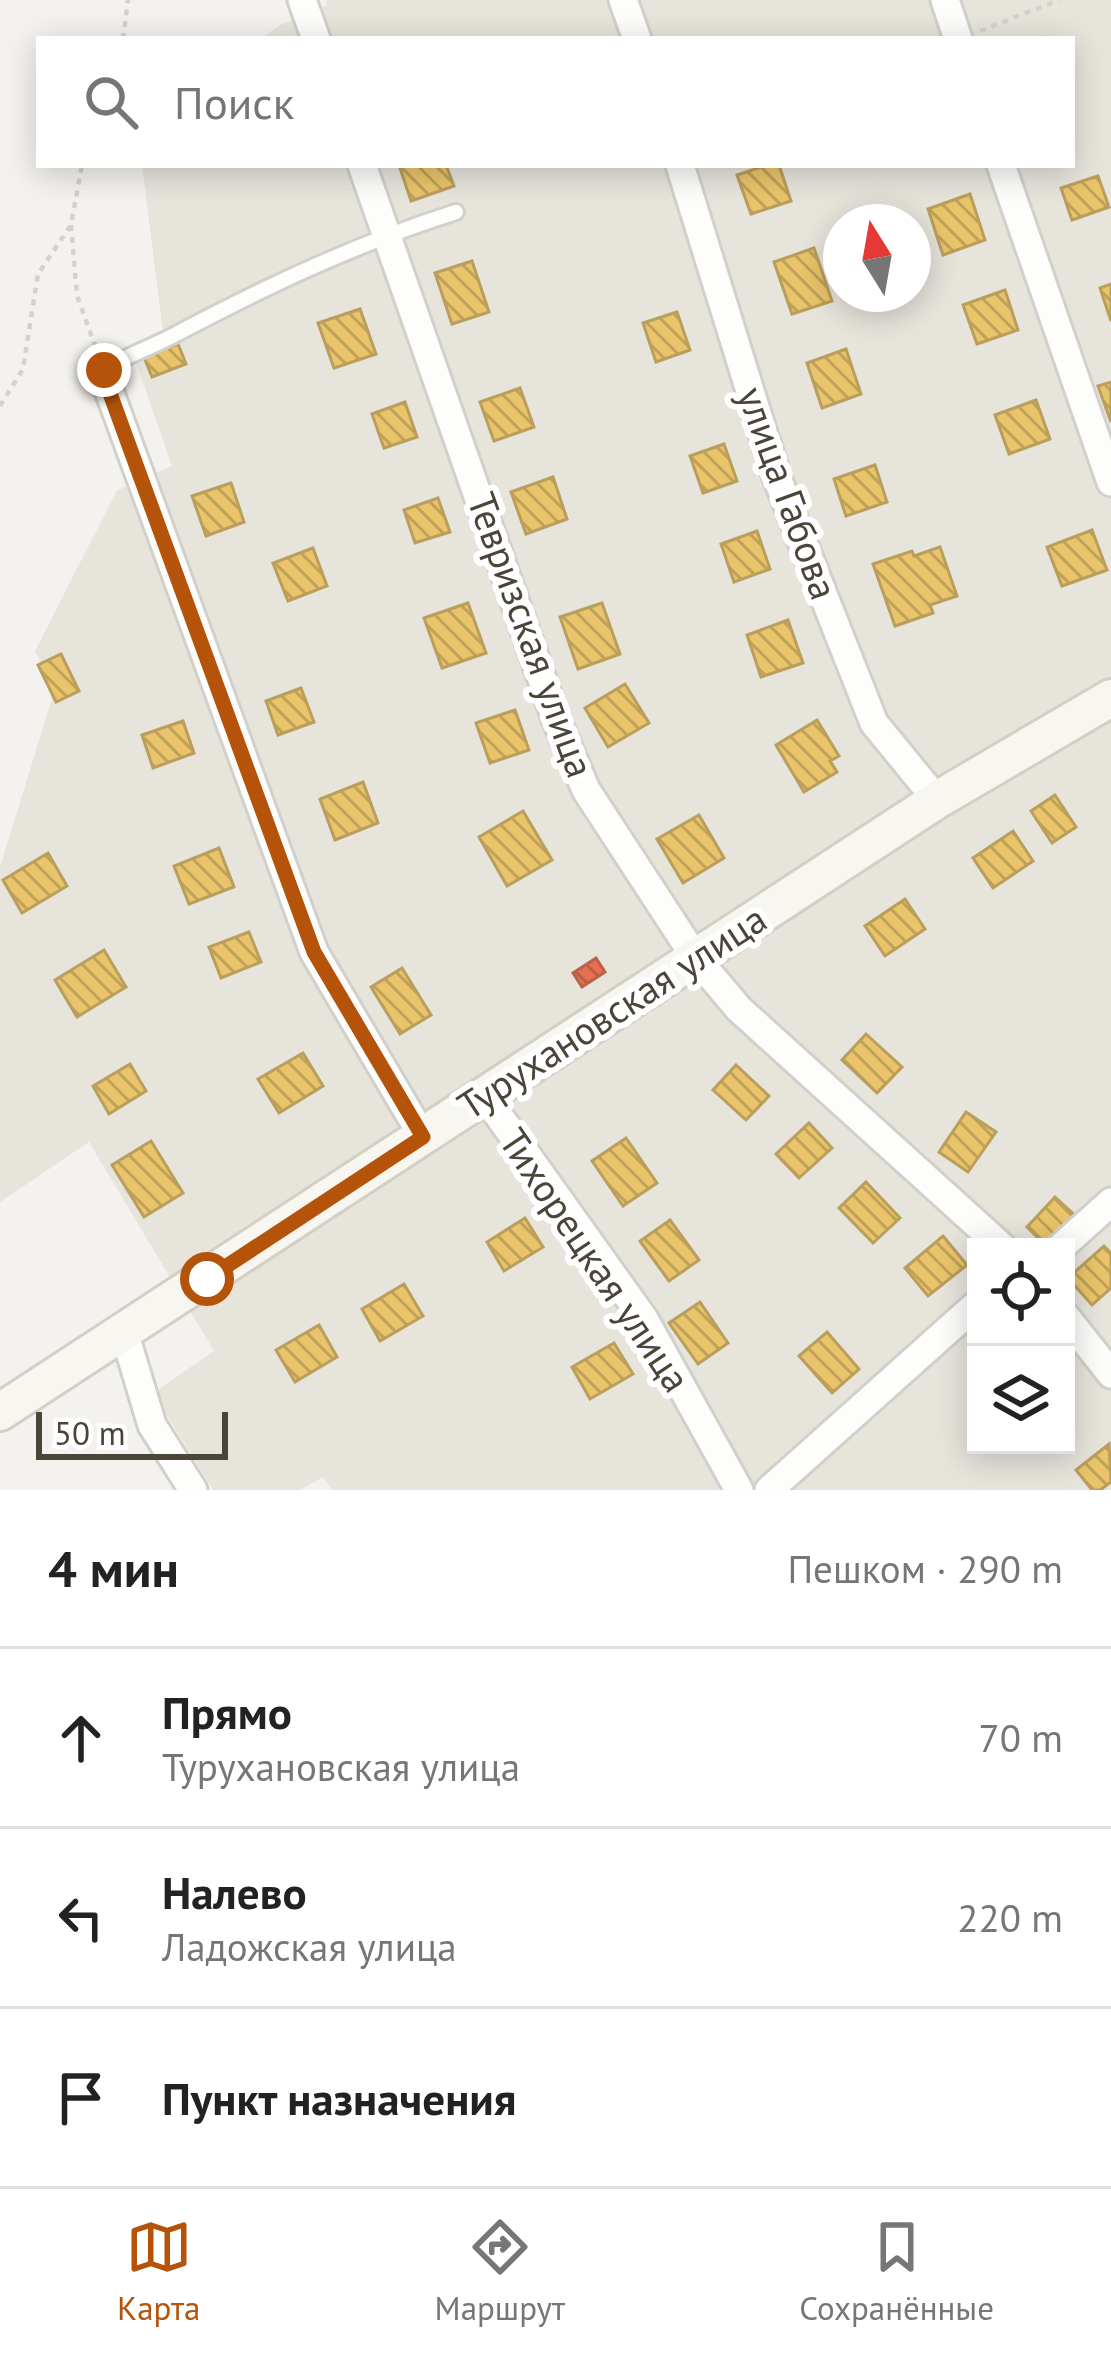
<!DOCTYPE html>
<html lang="ru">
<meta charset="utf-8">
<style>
body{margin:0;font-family:"PT Sans",sans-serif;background:#f2f2f2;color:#222}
.controls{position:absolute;right:36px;bottom:36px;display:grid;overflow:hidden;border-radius:0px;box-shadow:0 6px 30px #0003}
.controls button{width:108px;height:108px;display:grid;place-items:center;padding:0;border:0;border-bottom:3px solid #e0e0e0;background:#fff;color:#222;font:60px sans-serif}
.compass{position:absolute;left:823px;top:204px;width:108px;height:108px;border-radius:50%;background:#fff;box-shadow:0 6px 30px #0003;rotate:349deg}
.scale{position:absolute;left:36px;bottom:30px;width:192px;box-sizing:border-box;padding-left:12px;border:6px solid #4b4439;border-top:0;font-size:33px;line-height:42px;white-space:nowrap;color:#4b4439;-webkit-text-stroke:9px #fff;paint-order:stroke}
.stop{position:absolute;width:36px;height:36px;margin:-27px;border:9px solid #b45309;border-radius:50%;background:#fff}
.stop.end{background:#b45309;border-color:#fff;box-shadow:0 3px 12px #0008}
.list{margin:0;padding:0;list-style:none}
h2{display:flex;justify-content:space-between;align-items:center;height:156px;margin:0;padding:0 48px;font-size:51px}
h2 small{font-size:39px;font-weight:400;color:#767676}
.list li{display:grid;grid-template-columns:78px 1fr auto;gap:36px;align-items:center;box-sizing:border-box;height:180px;padding:0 48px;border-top:3px solid #e0e0e0}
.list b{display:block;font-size:45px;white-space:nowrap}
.list p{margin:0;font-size:39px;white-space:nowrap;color:#767676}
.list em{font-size:39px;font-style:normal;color:#767676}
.icon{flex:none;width:66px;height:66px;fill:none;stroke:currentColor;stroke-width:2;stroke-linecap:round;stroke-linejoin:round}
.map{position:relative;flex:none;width:1111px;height:1490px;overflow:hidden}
.search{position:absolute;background:#fff;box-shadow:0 6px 30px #0003;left:36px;right:36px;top:36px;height:132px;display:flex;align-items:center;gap:30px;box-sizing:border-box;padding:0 42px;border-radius:0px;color:#767676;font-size:45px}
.sheet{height:696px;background:#fff}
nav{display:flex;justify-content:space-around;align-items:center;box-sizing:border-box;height:168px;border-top:3px solid #e0e0e0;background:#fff;font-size:33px;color:#767676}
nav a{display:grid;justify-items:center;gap:6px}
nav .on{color:#b45309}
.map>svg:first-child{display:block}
.residential{fill:#e7e4dc;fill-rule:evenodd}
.homes{fill:url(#homes-back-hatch);stroke:#ba9e5b;stroke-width:3}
.shops{fill:url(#shops-back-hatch);stroke:#b8624a;stroke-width:3}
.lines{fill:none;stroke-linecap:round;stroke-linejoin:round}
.lane-casing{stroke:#d2d0cb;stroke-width:20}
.street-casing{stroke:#d2d0cb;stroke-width:33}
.secondary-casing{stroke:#d3cfc5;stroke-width:42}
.path{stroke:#d3d2cc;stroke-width:4.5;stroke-dasharray:6 6;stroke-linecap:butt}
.lane{stroke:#fdfdfc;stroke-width:14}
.street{stroke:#fdfdfc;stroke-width:27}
.secondary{stroke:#f7f6f1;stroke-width:36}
.route{stroke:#b45309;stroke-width:15}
.labels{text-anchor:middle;stroke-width:12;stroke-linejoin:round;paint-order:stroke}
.street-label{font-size:39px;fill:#4b4439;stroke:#fff}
</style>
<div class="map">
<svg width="1111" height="1490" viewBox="0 0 1111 1490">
<defs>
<pattern id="homes-back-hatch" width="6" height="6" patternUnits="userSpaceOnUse" patternTransform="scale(3)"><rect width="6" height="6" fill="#e9c46a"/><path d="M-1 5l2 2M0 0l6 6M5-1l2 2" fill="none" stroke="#bfa158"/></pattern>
<pattern id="shops-back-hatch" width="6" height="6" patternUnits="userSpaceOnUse" patternTransform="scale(3)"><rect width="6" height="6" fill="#e76f51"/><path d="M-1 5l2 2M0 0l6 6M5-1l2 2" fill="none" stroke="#bd5d44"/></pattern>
</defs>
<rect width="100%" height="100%" fill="#f4f2ee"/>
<path class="residential" d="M 326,0 L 1111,0 L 1111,1490 L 332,1490 L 323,1477 L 300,1490 L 213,1490 L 153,1393 L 214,1351 L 89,1142 L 0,1202 L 0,867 L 54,692 L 35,651 L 117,490 L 172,466 L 132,351 L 164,340 L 142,165 L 1072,165 L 1072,39 L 261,39 L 280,25 L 327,5 ZM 841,222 L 913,222 L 913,294 L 841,294 ZM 976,1247 L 1066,1247 L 1066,1445 L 976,1445 Z"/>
<g class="homes">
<polygon points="399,165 446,165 454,186 411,201"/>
<polygon points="767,165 779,165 791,201 751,214 737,175"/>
<polygon points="1098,176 1109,207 1072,220 1061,188"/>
<polygon points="970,194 985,240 943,255 928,209"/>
<polygon points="814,248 832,301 792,314 774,262"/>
<polygon points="472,261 489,312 452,324 435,273"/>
<polygon points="1111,284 1111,321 1100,288"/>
<polygon points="1005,290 1018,330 977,344 963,305"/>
<polygon points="360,309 376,354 334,368 318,323"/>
<polygon points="677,312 690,350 656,362 643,323"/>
<polygon points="178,344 186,364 152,377 144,357"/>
<polygon points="846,349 861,394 822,408 807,363"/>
<polygon points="1111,382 1111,422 1098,386"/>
<polygon points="520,388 534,427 494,441 480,402"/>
<polygon points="1036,400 1050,439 1009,454 995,415"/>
<polygon points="405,402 417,437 384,448 372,414"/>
<polygon points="724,444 737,481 703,493 690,456"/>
<polygon points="875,465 887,502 846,516 834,479"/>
<polygon points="553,477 567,519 526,534 511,492"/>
<polygon points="231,483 244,522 206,536 192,496"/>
<polygon points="438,498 450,532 415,543 404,510"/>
<polygon points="1092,530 1107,570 1062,586 1047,547"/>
<polygon points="757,531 770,569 734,582 721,544"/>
<polygon points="940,547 957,596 930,605 933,613 895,626 873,564 912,551 914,556"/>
<polygon points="313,548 327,586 288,601 273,563"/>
<polygon points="468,603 486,653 442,668 424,618"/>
<polygon points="602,603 620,654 578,669 560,617"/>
<polygon points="788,620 803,663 761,677 747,635"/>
<polygon points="61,654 79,691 56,702 38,665"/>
<polygon points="625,684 649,723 608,747 585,708"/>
<polygon points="301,688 314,722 278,735 266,701"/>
<polygon points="515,710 529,750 490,763 476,723"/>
<polygon points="817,720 839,756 830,761 837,772 804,792 776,745"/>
<polygon points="183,721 194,753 153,768 142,735"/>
<polygon points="363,782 378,823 335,840 320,799"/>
<polygon points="1055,795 1076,827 1052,843 1031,811"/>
<polygon points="523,811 552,860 507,886 479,837"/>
<polygon points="699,815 724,858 683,883 657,839"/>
<polygon points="1013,831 1033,861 993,888 973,858"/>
<polygon points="219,848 234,887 189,904 174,866"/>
<polygon points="48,853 67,886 22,913 3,880"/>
<polygon points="905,899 925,929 885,956 865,926"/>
<polygon points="249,932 261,962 221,978 209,947"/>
<polygon points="104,950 126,987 77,1017 55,980"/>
<polygon points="402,968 431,1015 400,1034 371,987"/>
<polygon points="866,1034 902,1067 877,1093 842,1060"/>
<polygon points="303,1053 323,1086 279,1113 258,1079"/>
<polygon points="130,1064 146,1091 109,1114 93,1086"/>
<polygon points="736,1065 769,1096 746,1120 713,1090"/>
<polygon points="966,1112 996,1132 968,1172 939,1152"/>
<polygon points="809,1123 832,1148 799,1178 776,1154"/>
<polygon points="626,1138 657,1183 623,1206 592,1161"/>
<polygon points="151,1141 183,1193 144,1217 112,1165"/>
<polygon points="866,1182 900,1218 873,1243 839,1208"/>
<polygon points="1055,1197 1078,1218 1047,1247 1027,1227"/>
<polygon points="525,1218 543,1247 504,1271 487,1242"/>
<polygon points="670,1220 699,1260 669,1281 640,1241"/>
<polygon points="943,1236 967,1265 928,1296 905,1268"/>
<polygon points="1104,1246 1111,1253 1111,1288 1092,1305 1068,1278"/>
<polygon points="404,1284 423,1316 380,1341 362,1309"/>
<polygon points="700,1302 728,1343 698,1364 669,1323"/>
<polygon points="319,1325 337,1357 295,1382 276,1350"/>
<polygon points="827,1332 859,1369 832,1393 799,1356"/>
<polygon points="614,1343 633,1374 590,1399 572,1367"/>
<polygon points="1109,1444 1111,1482 1100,1490 1092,1490 1076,1470"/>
</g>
<polygon class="shops" points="596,958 605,972 582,987 573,973"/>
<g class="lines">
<defs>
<path id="lane" d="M 104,370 C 128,354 153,347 178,333 C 269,285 358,243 456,212"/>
<g id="street">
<polyline points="302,0 316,39"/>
<polyline points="623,0 637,39"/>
<polyline points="945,0 958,39"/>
<polyline points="362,165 556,719 586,790 695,957 739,1009 1002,1247"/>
<polyline points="680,165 777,478 874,723 937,800"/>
<polyline points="1001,165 1111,482"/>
<polyline points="104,370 108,388 314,952 423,1137"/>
<polyline points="484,1095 644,1319 739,1490"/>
<polyline points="1061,1247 1111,1202"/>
<polyline points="1066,1317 1111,1374"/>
<polyline points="124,1332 152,1425 193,1490"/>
<polyline points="769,1490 976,1305"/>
</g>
<polyline id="secondary" points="0,1412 937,800 1111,698"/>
</defs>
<use href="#lane" class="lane-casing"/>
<use href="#street" class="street-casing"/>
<use href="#secondary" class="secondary-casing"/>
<g class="path">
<polyline points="980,31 1059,0"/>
<polyline points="123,39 128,0"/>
<polyline points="71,225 77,296 96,348"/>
<polyline points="0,406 23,369 38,274 71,225 82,165"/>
</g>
<use href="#lane" class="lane"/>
<use href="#street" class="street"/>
<use href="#secondary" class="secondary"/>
</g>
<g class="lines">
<polyline class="route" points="104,370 108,388 314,952 423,1137 207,1279"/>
</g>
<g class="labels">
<g class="street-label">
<text transform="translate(788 493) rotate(70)" y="14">улица Габова</text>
<text transform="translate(531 635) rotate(70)" y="14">Тевризская улица</text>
<text transform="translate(612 1012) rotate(-33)" y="14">Турухановская улица</text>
<text transform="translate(595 1260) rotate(56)" y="14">Тихорецкая улица</text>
</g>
</g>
</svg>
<div class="controls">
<button><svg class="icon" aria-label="locate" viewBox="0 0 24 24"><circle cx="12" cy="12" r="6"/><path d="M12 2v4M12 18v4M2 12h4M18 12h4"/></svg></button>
<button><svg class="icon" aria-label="layers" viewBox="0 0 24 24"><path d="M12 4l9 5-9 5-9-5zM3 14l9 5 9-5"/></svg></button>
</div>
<svg class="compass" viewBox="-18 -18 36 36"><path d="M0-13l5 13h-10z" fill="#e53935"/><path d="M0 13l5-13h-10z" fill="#767676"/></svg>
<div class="scale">50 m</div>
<div class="stop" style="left:207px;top:1279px"></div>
<div class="stop end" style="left:104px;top:370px"></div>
<div class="search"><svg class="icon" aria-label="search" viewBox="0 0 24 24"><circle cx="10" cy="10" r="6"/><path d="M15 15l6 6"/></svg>Поиск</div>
</div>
<section class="sheet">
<h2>4 мин<small>Пешком · 290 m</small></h2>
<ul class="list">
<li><svg class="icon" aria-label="ahead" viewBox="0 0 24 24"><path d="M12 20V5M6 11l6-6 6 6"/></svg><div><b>Прямо</b><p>Турухановская улица</p></div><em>70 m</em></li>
<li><svg class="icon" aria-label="left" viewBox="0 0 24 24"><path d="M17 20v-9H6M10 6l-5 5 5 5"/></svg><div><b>Налево</b><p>Ладожская улица</p></div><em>220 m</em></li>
<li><svg class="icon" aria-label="arrive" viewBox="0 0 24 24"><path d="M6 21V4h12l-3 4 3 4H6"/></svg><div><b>Пункт назначения</b></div></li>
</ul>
</section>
<nav>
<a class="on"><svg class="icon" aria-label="map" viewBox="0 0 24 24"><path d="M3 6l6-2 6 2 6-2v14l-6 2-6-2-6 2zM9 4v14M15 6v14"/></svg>Карта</a>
<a><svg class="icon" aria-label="directions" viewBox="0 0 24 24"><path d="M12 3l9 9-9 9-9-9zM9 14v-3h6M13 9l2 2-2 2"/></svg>Маршрут</a>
<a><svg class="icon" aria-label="saved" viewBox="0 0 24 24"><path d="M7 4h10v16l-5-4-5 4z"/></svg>Сохранённые</a>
</nav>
